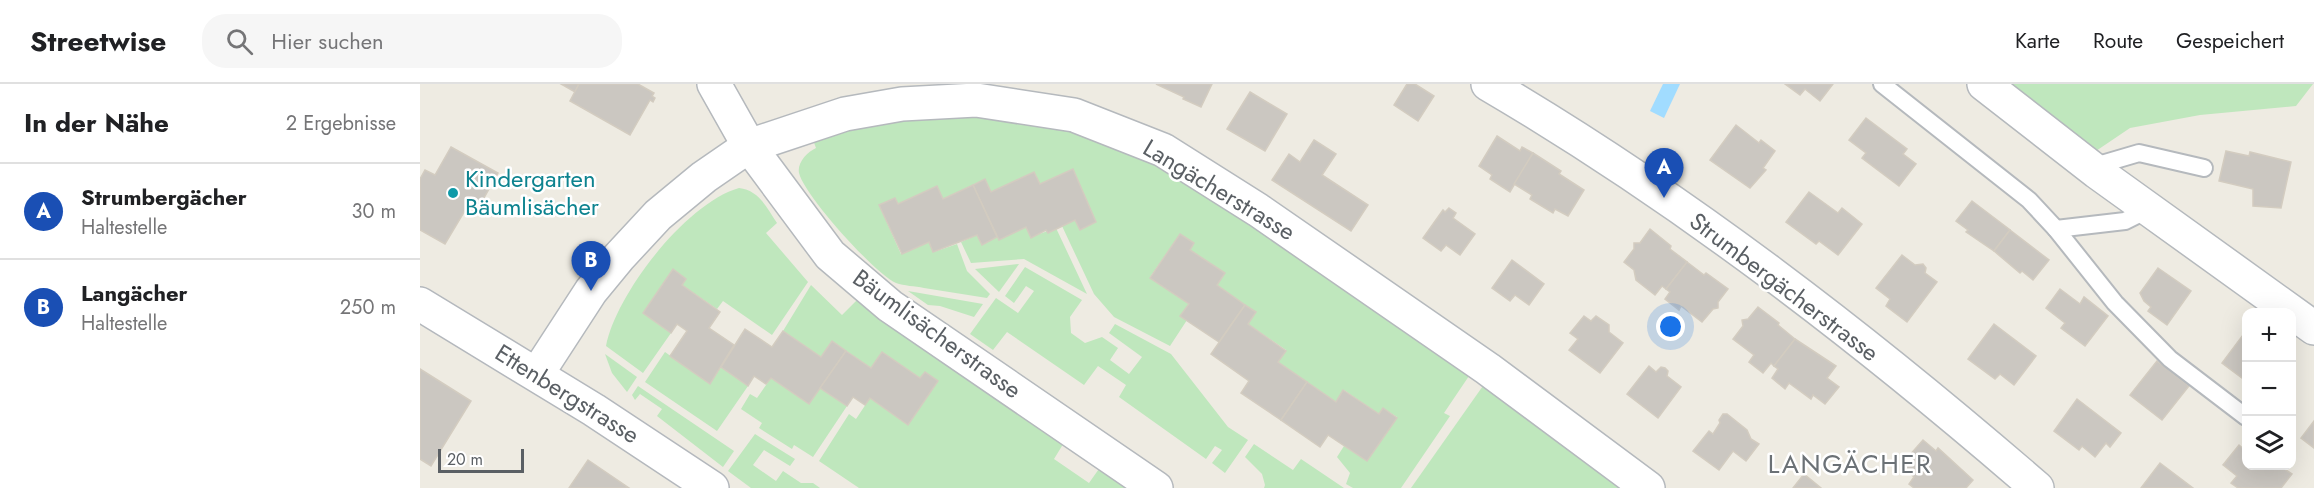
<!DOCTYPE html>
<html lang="de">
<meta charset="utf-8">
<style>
body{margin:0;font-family:Jost,sans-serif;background:#f6f6f6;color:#202124}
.controls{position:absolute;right:18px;bottom:18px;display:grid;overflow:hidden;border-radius:12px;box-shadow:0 6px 24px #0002}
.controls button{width:54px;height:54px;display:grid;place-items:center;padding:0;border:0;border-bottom:2px solid #e0e0e0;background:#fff;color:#202124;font:30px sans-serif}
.scale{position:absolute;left:18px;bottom:15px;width:86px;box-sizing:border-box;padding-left:6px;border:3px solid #5a5f64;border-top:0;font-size:16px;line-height:21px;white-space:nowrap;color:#5a5f64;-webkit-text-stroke:4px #fff;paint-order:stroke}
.you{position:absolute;left:1251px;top:243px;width:21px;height:21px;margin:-15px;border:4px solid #fff;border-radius:50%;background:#1a73e8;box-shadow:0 0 0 9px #1a73e833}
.badge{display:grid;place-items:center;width:39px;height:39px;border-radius:50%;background:#f22623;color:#fff;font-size:20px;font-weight:700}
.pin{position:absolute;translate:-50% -50px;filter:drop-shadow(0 2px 3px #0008)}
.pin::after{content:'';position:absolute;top:32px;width:21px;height:18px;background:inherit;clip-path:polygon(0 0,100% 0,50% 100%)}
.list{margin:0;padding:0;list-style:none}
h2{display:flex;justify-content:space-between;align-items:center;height:78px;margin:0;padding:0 24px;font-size:26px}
h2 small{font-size:20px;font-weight:400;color:#757577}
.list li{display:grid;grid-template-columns:39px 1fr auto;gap:18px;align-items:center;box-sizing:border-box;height:96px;padding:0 24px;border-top:2px solid #e0e0e0}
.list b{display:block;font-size:22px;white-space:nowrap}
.list p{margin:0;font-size:20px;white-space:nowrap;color:#757577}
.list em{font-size:20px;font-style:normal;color:#757577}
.icon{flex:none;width:33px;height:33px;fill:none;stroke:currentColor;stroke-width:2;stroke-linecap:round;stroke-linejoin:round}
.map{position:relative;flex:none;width:1894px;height:404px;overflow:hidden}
header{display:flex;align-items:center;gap:36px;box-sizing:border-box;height:84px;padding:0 30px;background:#fff;border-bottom:2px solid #e0e0e0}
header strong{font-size:28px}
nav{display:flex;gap:33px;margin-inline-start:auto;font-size:21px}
.search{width:420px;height:54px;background:#f6f6f6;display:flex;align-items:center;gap:15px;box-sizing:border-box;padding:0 21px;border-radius:24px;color:#757577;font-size:22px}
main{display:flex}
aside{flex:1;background:#fff}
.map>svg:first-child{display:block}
.green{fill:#bfe7bd}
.water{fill:#a1dcff}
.building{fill:#cbc7c1;stroke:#d3ccc0;stroke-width:1.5}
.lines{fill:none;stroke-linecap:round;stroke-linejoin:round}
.lane-casing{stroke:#b5b9bd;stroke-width:20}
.street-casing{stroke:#b5b9bd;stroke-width:36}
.secondary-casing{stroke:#b4b8bd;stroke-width:36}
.lane{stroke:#fff;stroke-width:16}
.street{stroke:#fff;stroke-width:33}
.secondary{stroke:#fff;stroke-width:33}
.culture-dot{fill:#0f9aa8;stroke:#fff;stroke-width:2}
.labels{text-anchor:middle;stroke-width:5;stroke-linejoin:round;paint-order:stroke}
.culture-label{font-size:24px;fill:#0d838f;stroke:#fff;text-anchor:start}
.street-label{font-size:24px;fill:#5a5f64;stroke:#fff}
.neighbourhood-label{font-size:26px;letter-spacing:1.5px;fill:#6b7176;stroke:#fff}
</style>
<header>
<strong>Streetwise</strong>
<div class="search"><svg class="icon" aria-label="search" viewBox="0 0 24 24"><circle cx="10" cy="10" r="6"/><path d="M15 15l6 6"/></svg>Hier suchen</div>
<nav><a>Karte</a><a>Route</a><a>Gespeichert</a></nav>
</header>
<main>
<aside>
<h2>In der Nähe<small>2 Ergebnisse</small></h2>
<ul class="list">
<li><span class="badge" style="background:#1a4fb4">A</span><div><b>Strumbergächer</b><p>Haltestelle</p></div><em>30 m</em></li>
<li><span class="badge" style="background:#1a4fb4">B</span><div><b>Langächer</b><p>Haltestelle</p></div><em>250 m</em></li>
</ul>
</aside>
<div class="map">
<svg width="1894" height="404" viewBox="0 0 1894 404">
<rect width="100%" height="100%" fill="#eeebe2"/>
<g class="green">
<polygon points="1585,0 1893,0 1876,22 1780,31 1710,44 1673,69"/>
<path d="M 556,30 L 675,51 L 718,70 L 765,96 L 1051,289 L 1024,329 L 1030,332 L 981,404 L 933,404 L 926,400 L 930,389 L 917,373 L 924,362 L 947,377 L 977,333 L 963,324 L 959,330 L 924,306 L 916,318 L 858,278 L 866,266 L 828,240 L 835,228 L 797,201 L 805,189 L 770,166 L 774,159 L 760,150 L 730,193 L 769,220 L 761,232 L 767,236 L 750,262 L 694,233 L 674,210 L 642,142 L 655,136 L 660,146 L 676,138 L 653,85 L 620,100 L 614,88 L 571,108 L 565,95 L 523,115 L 478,120 L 475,114 L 459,121 L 481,170 L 509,158 L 514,168 L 537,160 L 547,187 L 570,210 L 567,214 C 546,211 525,207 504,204 C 495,202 484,202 476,199 C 455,190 384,111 379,89 C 377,79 387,68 396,64 L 393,56 L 428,45 L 488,33 Z"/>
<path d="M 319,104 C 339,106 347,124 357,139 L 346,149 L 388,198 L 352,251 L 303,217 L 297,225 L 262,201 L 266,195 L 253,185 L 223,229 L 251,249 L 223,289 L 186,262 C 196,210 266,119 319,104 Z"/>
<polygon points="606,143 611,153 636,144 667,210 604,175 551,179 541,158 557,151 562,160 577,153 579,156"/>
<polygon points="599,180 579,208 555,185"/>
<polygon points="605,183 662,216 650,233 651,249 665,259 682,253 698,264 690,276 709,290 722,273 689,249 695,240 751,270 808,343 828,356 805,389 792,379 802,366 795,362 786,375 699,313 706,301 678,282 664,301 587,248 573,266 550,250 576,214 598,229 614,207 606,202 594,219 585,212"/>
<polygon points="391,201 422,231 437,216 645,357 634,375 669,399 681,382 713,404 439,404 399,377 429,330 436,335 450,314 488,341 518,297 505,288 500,294 462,268 451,284 412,257 401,273 363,247"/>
<polygon points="488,207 563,220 554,233 520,222 508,221"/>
<polygon points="245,268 290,300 301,283 328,302 297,347 225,298"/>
<polygon points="185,270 217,293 207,308 192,289"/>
<polygon points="351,294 389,320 400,304 427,322 393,373 374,361 372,365 339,344 342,339 321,325 330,310 337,314"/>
<polygon points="1065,299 1205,404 991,404"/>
<polygon points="218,302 314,367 303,383 237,332 242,325 220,310 215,316 212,311"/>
<polygon points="335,350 375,375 370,382 344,366 333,381 356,397 363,387 381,399 393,399 400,404 331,404 308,387"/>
<polygon points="834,360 873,386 881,375 924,404 844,404 845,401 842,390 825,373"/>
</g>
<polygon class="water" points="1243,0 1260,0 1244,34 1230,27"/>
<g class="building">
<polygon points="141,0 159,0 155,8"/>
<polygon points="159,0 218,0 234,9 232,12 235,14 233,18 230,16 210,51 150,17"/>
<polygon points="736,0 792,0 781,23 763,15 764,13"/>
<polygon points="987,0 995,0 1014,12 998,37 974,21"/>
<polygon points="1365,0 1413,0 1400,17 1385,5 1380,11"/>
<polygon points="830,8 867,30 845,67 807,45"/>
<polygon points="1446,34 1487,65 1483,70 1496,80 1479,102 1442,74 1446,69 1429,56"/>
<polygon points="1316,41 1339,59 1341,56 1355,67 1343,84 1346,86 1330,104 1290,76"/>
<polygon points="1077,52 1100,67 1102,63 1113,69 1090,108 1070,95 1072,91 1059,82"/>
<polygon points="894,56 916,70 902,91 948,121 931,147 852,96 869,70 880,78"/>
<polygon points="31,63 78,89 56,128 47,123 25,160 0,146 0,95 5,86 15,91"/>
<polygon points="1806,67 1829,72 1830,68 1871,78 1861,124 1833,122 1833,105 1799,97"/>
<polygon points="1113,69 1141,87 1139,90 1164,106 1148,132 1135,125 1133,129 1110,115 1112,111 1094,100"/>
<polygon points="653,85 676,138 660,146 655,136 628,149 626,146 611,154 606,143 579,156 553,101 565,95 571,108 614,88 620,100"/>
<polygon points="553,101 577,153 562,161 557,151 513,168 509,158 482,170 459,121 475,114 478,120 517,102 523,115"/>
<polygon points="1389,108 1418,129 1422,124 1442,140 1418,171 1399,157 1396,160 1366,138"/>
<polygon points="1552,117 1590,146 1574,167 1546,148 1548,146 1536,137"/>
<polygon points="1029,124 1036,129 1033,134 1055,150 1040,171 1026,161 1021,167 1003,154 1023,126 1025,128"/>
<polygon points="1230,145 1251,162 1250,165 1267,178 1246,205 1242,202 1235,211 1216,196 1214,186 1204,178 1214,165 1214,159 1220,159"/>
<polygon points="1590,146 1629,176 1613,196 1602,187 1600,189 1574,167"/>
<polygon points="760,150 774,159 770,166 805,189 797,201 825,221 799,258 760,232 769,220 730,194"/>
<polygon points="1482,171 1495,181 1503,180 1506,184 1505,189 1517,198 1487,238 1466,222 1470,215 1456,204"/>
<polygon points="1092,176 1124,200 1109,221 1095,211 1090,217 1072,204"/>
<polygon points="1267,178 1284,191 1286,189 1308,205 1298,218 1298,224 1293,225 1282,238 1261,222 1259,226 1245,215 1250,208 1246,205"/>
<polygon points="1738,184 1771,207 1747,241 1728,227 1731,223 1724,217 1720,209"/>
<polygon points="253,185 266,195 262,201 300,228 289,244 314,261 290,300 250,272 267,247 257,240 251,249 223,229"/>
<polygon points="1640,205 1660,220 1664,213 1688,232 1665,262 1641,244 1645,239 1626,224"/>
<polygon points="825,221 836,228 828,240 866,267 858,278 887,298 861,336 821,309 829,297 791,270"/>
<polygon points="1338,223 1359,239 1358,241 1375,255 1354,282 1351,279 1343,289 1329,278 1334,271 1313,255 1323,242 1322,236 1328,235"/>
<polygon points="1164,232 1171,237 1176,232 1189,241 1189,248 1203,259 1180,289 1149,266 1158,255 1150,249"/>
<polygon points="1574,240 1616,272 1594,301 1580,290 1575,295 1548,275"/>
<polygon points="325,245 352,263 363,247 401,273 412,257 426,267 389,320 351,294 346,300 334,292 328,302 301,283"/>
<polygon points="1826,247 1826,297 1802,279"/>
<polygon points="1375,255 1416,282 1407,294 1419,303 1405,320 1393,311 1391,315 1369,299 1365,305 1352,294 1358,285 1354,282"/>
<polygon points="426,267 451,284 462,268 500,294 505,288 518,297 488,341 450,314 445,321 433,313 427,322 400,304"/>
<polygon points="1737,277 1769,302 1742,336 1710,311"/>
<polygon points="1229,282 1236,288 1241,283 1245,284 1248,287 1247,292 1261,303 1238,334 1207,310"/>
<polygon points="0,285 51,317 11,382 0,375"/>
<polygon points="887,298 916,318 923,306 959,330 963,324 977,334 947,377 908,351 900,363 861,336"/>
<polygon points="1657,315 1701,349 1690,363 1686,359 1675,373 1662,362 1659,366 1634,347"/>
<polygon points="1303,330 1307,330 1327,346 1331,355 1339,360 1326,377 1313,367 1299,386 1273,367 1289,347 1293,350 1300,339 1299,336"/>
<polygon points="1894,337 1894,364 1881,354"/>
<polygon points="1503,356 1516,367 1518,364 1553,396 1546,404 1494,404 1489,400 1494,393 1481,381"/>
<polygon points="1819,361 1826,367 1826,382 1860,382 1872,390 1861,404 1818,404 1811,399 1817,392 1803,381"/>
<polygon points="168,376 209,404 149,404"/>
<polygon points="1740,379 1773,404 1721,404"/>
<polygon points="1384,390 1401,404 1373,404"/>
</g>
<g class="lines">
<defs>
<g id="lane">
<polyline points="1462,0 1609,116 1636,145"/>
<polyline points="1677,88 1685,79 1719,69 1784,84"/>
<polyline points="1729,125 1705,137 1636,145 1695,219 1750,275 1826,333"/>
</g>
<g id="street">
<polyline points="294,0 329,62 410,171 470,222 736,404"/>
<path d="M 1068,0 C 1264,115 1446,256 1617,404"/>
<polyline points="1564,0 1677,88 1894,244"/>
<polyline points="117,290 171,207 199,173 238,131 284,93 329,62 425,30 482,20 556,16 654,31 743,66 838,126 1068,285 1228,404"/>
</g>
<polyline id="secondary" points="0,220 174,326 292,404"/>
</defs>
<use href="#lane" class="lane-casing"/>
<use href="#street" class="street-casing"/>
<use href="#secondary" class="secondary-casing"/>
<use href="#lane" class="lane"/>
<use href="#street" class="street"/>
<use href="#secondary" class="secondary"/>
</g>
<circle class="culture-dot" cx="33" cy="109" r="6"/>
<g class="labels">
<g class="culture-label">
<text x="45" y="103">Kindergarten<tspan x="45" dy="28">Bäumlisächer</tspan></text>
</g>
<g class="street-label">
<text transform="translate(799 106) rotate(31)" y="8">Langächerstrasse</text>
<text transform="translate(1364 203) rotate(37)" y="8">Strumbergächerstrasse</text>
<text transform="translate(517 250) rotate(36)" y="8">Bäumlisächerstrasse</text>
<text transform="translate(147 310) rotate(32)" y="8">Ettenbergstrasse</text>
</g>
<g class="neighbourhood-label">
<text x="1430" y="389">LANGÄCHER</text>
</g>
</g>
</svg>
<div class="controls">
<button>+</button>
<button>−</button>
<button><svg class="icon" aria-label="layers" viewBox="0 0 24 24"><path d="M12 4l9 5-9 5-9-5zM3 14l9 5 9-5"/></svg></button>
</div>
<div class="scale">20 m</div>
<div class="you"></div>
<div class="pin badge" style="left:1244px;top:114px;background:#1a4fb4">A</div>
<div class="pin badge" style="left:171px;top:207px;background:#1a4fb4">B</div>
</div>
</main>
